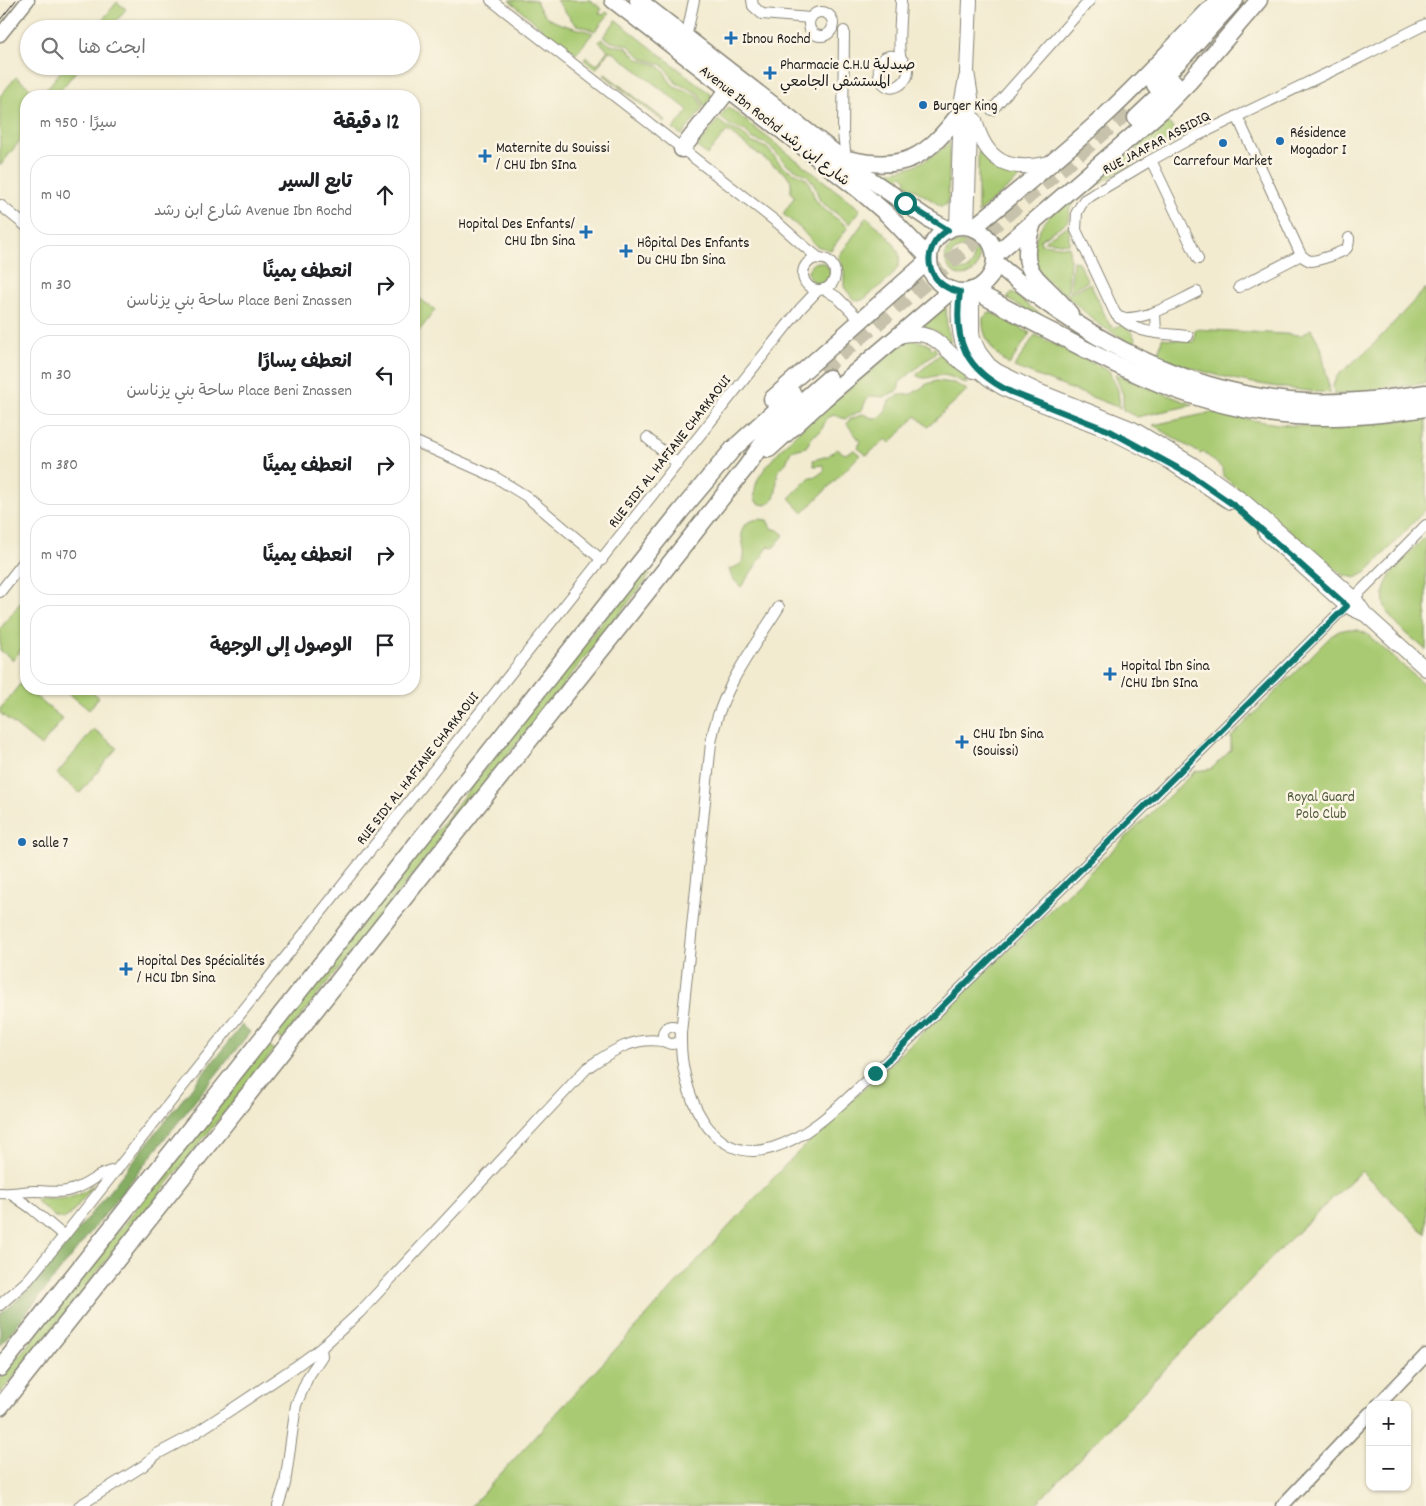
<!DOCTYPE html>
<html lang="ar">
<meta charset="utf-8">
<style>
body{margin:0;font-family:Dekko,"Playpen Sans Arabic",sans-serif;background:#f2f2f2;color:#202124;direction:rtl}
.controls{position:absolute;right:15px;bottom:15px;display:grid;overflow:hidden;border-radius:10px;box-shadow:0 1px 4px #0004}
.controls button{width:45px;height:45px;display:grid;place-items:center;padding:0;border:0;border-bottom:1px solid #e0e0e0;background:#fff;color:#202124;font:25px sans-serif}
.stop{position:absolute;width:15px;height:15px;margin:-11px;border:4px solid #0f766e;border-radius:50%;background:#fff}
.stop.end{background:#0f766e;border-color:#fff;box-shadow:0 1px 5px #0008}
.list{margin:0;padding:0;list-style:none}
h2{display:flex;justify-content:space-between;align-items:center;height:65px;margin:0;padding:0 20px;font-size:21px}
h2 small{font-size:16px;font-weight:400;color:#757577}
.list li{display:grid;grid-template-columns:32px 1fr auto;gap:15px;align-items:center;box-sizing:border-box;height:80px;margin:0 10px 10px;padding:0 10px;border:1px solid #e0e0e0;border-radius:20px}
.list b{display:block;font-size:19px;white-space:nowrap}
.list p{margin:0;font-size:16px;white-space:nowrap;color:#757577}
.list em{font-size:16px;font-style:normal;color:#757577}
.icon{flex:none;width:28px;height:28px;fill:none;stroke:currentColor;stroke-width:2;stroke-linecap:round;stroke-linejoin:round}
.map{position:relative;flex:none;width:1426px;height:1506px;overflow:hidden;direction:ltr}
.search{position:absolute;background:#fff;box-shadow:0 1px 4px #0004;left:20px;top:20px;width:400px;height:55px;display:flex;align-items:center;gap:12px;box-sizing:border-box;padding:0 18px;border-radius:28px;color:#757577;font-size:19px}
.panel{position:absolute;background:#fff;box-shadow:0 1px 4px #0004;left:20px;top:90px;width:400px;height:605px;border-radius:20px;direction:rtl}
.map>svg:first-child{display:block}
.green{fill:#a9ca72;stroke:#627347;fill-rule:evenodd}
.forest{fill:#86ae64;stroke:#516540}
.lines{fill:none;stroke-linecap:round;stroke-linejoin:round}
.primary-tunnel{stroke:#c7c2ac;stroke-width:16;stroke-dasharray:16 8;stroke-linecap:butt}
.minor-casing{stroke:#878476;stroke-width:12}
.tertiary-casing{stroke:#878476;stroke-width:15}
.secondary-casing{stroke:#878476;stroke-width:16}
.primary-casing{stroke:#878476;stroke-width:19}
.minor{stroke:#fff;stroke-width:10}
.tertiary{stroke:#fff;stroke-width:12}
.secondary{stroke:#fff;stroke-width:14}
.primary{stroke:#fff;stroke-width:16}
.tram{stroke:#1c1c1c;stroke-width:1}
.route{stroke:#0f766e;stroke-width:6}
.poi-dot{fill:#1f6fb2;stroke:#fcf5e5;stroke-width:2}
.labels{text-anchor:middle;stroke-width:5;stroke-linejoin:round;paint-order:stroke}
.poi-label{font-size:15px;fill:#1c1c1c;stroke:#fcf5e5;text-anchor:start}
.street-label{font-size:15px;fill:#1c1c1c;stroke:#fcf5e5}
.park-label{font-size:15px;fill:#4d593a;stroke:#fcf5e5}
</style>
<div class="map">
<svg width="1426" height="1506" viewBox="0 0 1426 1506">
<rect width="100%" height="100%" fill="#fcf5e5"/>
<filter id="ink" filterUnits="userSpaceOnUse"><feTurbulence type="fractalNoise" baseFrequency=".02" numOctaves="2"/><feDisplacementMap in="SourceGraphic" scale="10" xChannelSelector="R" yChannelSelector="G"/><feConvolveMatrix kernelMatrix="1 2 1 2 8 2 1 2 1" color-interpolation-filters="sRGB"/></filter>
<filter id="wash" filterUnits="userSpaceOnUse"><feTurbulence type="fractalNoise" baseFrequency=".0096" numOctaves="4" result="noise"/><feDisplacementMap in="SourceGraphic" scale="20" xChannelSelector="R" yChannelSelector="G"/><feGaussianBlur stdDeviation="1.12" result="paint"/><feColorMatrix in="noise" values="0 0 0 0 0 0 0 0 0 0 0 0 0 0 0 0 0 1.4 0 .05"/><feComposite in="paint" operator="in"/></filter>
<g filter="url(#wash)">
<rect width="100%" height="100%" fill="#f2ebd0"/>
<g class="green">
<path d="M 509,0 L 536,0 C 544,26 570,25 593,33 L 576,54 L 559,41 L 556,44 L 541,33 L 543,29 Z"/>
<polygon points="556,0 590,0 602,9 599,13 603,15 606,12 609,14 595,31 575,24"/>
<polygon points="117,2 126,9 110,29 95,29"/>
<polygon points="616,20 713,96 705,107 698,93 676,83 663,65 642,58 628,45 612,42 603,37"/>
<polygon points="601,39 611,45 626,47 638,59 657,65 664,71 668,79 674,86 697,95 703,108 682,135 673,129 688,111 687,109 613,52 609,51 596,69 584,60 586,57 597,65 608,50 599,42"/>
<polygon points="65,66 80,66 56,96 41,96"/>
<polygon points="605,74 666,121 664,122 604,75"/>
<polygon points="16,77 40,96 26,96 26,133 0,166 0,96"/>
<polygon points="728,107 860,209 850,224 820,201 814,184 808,176 786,164 769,145 753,139 744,130 731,126 720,117"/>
<polygon points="1164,118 1182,138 1143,157 1134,146"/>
<polygon points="718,120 728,128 742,133 751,142 767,148 783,167 806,178 810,185 815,199 821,207 848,227 831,250 816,246 801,229 783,214 795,196 791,193 791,181 787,175 727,131 707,155 697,147"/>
<path d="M 950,142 L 948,202 L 946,205 L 941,206 L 904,183 L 907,180 L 902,175 L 897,180 L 883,172 C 911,170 930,160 950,142 Z"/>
<path d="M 1130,149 L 1140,160 L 1083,193 L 1070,208 L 1068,221 L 1040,240 L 1041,244 L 1069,247 L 1070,260 L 1068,292 L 1064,294 C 1057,288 1048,283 1043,276 C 1027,257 1034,232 1050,215 Z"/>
<path d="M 978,151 C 992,164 1006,171 1024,174 L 978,213 Z"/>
<path d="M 867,217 C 879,229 910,250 896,270 C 889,282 874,290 864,299 L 859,301 L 853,299 L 844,287 L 844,271 L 839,256 Z"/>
<polygon points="1069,225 1069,244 1044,241 1045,240"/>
<path d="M 962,242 C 969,243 975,246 978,253 C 980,258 979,264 976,268 C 957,294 926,247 962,242 ZM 960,248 L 968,249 L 973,255 L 973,263 C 969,270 964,272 957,269 C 951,264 949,259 953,252 Z"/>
<polygon points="1073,261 1078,262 1088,281 1070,291"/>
<circle cx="819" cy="273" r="11"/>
<path d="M 1090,283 L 1109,324 L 1114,328 L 1123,324 C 1131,331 1136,337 1137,347 L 1098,324 L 1066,295 Z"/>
<polygon points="1426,288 1426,383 1334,395 1333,385 1337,376 1371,347"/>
<polygon points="1012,292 1042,316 1041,318 1007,299"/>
<polygon points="414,294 435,310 414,338"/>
<polygon points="944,307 946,308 947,328 951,341 949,342 937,332 922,326"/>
<path d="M 992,313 L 1030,333 L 1009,365 C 995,355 981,337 983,318 L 987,314 Z"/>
<path d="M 1195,329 L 1302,335 L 1311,329 L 1321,347 L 1330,393 C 1272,388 1213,378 1158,356 L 1162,338 L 1194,342 Z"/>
<polygon points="1035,335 1109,371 1118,390 1120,408 1014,367"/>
<path d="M 911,339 L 931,345 L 930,347 L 932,349 L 934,347 L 937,351 L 900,382 L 898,390 L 884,397 L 871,396 L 866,400 L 862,410 L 845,419 L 834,415 L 827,418 L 821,431 L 813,436 L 806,447 L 791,451 L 786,463 L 778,471 C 775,484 780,499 765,505 L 757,503 C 752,494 756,481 761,474 C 790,433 834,401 872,370 C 884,360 897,346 911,339 Z"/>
<path d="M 939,355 L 943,355 L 964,375 L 967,384 C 959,381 952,376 942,375 C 933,375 927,381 917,376 L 918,373 Z"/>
<polygon points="1115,374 1193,405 1137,417 1123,410 1123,395"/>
<path d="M 936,381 L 954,383 L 967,390 L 928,427 L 916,416 L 890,443 L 886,439 L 867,455 L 858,448 L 860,441 L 847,424 L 849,420 L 863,414 C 867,415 870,418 874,418 C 885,419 886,408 889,401 L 900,395 L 912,394 L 927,384 Z"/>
<path d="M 1214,412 C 1235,417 1256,421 1278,424 C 1327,430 1377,424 1426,417 L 1426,509 L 1367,572 L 1356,578 L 1343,575 L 1224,477 L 1222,468 L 1203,452 L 1201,454 L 1153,425 Z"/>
<polygon points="837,449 845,454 854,450 860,455 803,513 789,498 810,477 817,476 825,470 823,465 814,466 813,460 828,456"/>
<path d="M 759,519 L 767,520 L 771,528 L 778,530 L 784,535 L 773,548 L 769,546 L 741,587 L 732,578 L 729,569 C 766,561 719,525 759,519 Z"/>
<path d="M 1426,536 L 1426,650 C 1415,640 1401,630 1392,619 C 1366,587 1406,557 1426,536 Z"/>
<polygon points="644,569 651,574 282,1040 275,1034"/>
<polygon points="26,595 26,644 13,660 0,650 0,629"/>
<polygon points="1348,629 1358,630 1367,634 1426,686 1426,1234 1361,1171 1285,1244 1034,1506 471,1506 791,1159 1195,771 1211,769 1231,750 1231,737 1331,636 1339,631"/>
<polygon points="20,684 63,719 41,746 0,713 0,709"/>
<polygon points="68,689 88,689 99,697 89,710 66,691"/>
<polygon points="94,729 117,748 80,793 57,774"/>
<polygon points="267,1044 274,1050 0,1394 0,1380"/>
<path d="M 94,1185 L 70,1215 L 63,1219 L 55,1217 L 36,1201 L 36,1199 C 61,1199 74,1201 94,1185 Z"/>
</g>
<polygon class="forest" points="242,1025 250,1032 0,1346 0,1314 12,1305 35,1284"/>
</g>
<g filter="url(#ink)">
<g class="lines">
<polyline class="primary-tunnel" points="821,370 962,252 1130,110"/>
<defs>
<g id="minor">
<polyline points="491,0 779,224 805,247 820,259"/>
<polyline points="752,0 753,6 762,14 810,18"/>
<circle cx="821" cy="24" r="12"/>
<polyline points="686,38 694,0"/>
<path d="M 901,58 C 867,44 876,102 901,84 C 905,81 908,76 908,71 C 908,64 903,62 901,58 C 897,49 901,11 901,0"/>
<polyline points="992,110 1090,0"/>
<path d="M 1237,116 L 1301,255 C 1304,258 1307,260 1311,261 C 1317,261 1341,253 1346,249 C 1349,246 1349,242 1349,238"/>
<polyline points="842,158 845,150 843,133 844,31"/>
<polyline points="1151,160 1198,259"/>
<polyline points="0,205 26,226"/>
<circle cx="819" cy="274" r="16"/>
<polyline points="1239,287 1301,255"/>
<polyline points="824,289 837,297 860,320"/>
<polyline points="1155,313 1156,333"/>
<path d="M 1119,318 C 1148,320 1172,304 1197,292"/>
<path d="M 1188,336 C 1160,333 1135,335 1115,313 L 1076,230 L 1077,212 L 1084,200 L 1146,163 L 1186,141 L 1361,57 L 1426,24"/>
<polyline points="647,438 678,464"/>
<polyline points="414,441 495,477 526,496 602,560"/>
<polyline points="0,592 26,559"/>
<circle cx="672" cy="1035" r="9"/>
<path d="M 681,1033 L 711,743 C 719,692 752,650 779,607"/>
<path d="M 681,1038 C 680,1088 708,1167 772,1148 C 808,1137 837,1108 864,1083 C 905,1045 943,1005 983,966 C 1131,820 1280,674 1426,525"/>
<path d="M 0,1193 C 12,1194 23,1191 35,1191 C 48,1191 62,1194 74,1189 C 91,1184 98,1172 117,1170"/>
<polyline points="11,1194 31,1208 64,1236"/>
<polyline points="0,1305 28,1280 64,1236 800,309 818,290"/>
<path d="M 79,1506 L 143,1466 L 157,1454 L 191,1436 L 226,1413 L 295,1367 L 321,1348 L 360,1312 L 587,1068 C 611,1051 636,1035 666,1042"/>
<polyline points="278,1506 285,1484 296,1405 308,1377 322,1356 321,1348"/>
</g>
<g id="tertiary">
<polyline points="0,35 28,0"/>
<polyline points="1378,1405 1426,1355"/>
<polyline points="1282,1506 1370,1413"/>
</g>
<g id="secondary">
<path d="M 975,120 C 986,164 1011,173 1053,162"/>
<polyline points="957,227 961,105 966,78"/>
<polyline points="967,227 971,97 967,72 970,0"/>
<polyline points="972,290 972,332 973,339 979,352 989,365 997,371 1038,391 1133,429 1192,464 1247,504 1323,570 1354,598 1365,614 1426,669"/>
<path d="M 960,291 C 954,341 965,370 1011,392 L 1110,431 L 1170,462 L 1230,502"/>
<path d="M 898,336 C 942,326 942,355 974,371"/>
<polyline points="1265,532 1341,601 1353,609 1364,614"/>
</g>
<g id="primary">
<polyline points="613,0 859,190 887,214 929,258"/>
<polyline points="638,0 862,174 927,218 948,230"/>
<polyline points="1155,86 1187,53 1235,0"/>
<polyline points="1136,118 1174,82"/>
<polyline points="682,149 729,89"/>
<path d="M 847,159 C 904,172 926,158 960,113"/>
<path d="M 1033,223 C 1014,279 1042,275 1070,314"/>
<circle cx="962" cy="259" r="33"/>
<path d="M 973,228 C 1020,189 1068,151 1112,109 C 1149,74 1183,36 1219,0"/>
<polyline points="995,255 1161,111 1189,82 1259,0"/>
<path d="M 995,262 C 1079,335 1178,390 1290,401 C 1334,405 1382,400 1426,393"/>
<path d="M 973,290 C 1000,305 1028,320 1056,334 C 1123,370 1192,403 1268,413 C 1320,421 1374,416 1426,408"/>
<polyline points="772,399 929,260"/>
<polyline points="769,449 824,399 952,290"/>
<polyline points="0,1368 680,512 733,449 793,394"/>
<polyline points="0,1407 694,533 746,467 762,444 788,414 829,378"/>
</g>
</defs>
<use href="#minor" class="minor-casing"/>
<use href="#tertiary" class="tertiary-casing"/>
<use href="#secondary" class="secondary-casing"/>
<use href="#primary" class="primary-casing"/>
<use href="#minor" class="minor"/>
<use href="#tertiary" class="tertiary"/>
<use href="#secondary" class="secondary"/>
<use href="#primary" class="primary"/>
<polyline class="tram" points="0,20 16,0"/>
</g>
</g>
<g class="lines" filter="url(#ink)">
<path class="route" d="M 875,1073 L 1347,606 L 1235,506 L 1192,476 L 1110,431 L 1011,392 C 965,370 953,341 960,292 C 926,286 918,248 948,230 L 905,203"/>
</g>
<g class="poi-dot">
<path d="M728.5 30.5h5v5h5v5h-5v5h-5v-5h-5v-5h5z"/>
<path d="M767.5 65.5h5v5h5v5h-5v5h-5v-5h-5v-5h5z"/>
<circle cx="923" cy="105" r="5"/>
<circle cx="1280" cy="141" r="5"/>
<circle cx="1223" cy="143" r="5"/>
<path d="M482.5 148.5h5v5h5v5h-5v5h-5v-5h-5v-5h5z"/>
<path d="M583.5 224.5h5v5h5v5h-5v5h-5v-5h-5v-5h5z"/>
<path d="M623.5 243.5h5v5h5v5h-5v5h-5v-5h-5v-5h5z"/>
<path d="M1107.5 666.5h5v5h5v5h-5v5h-5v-5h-5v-5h5z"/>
<path d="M959.5 734.5h5v5h5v5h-5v5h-5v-5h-5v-5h5z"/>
<circle cx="22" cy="842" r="5"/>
<path d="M123.5 961.5h5v5h5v5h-5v5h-5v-5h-5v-5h5z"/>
</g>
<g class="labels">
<g class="poi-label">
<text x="742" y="43">Ibnou Rochd</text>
<text x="780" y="69">Pharmacie C.H.U صيدلية<tspan x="780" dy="17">المستشفى الجامعي</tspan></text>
<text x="933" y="110">Burger King</text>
<text x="1290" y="137">Résidence<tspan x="1290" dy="17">Mogador I</tspan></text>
<text x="496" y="152">Maternite du Souissi<tspan x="496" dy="17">/ CHU Ibn SIna</tspan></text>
<text x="1223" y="165" text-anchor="middle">Carrefour Market</text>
<text x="575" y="228" text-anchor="end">Hopital Des Enfants/<tspan x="575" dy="17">CHU Ibn Sina</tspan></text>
<text x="637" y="247">Hôpital Des Enfants<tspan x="637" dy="17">Du CHU Ibn Sina</tspan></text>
<text x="1121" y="670">Hopital Ibn Sina<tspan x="1121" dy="17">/CHU Ibn SIna</tspan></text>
<text x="973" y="738">CHU Ibn Sina<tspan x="973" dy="17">(Souissi)</tspan></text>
<text x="32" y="847">salle 7</text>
<text x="137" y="965">Hopital Des Spécialités<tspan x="137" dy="17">/ HCU Ibn Sina</tspan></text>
</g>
<g class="street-label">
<text transform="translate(775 125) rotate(38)" y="5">Avenue Ibn Rochd شارع ابن رشد</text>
<text transform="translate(1156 142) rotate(-28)" y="5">RUE JAAFAR ASSIDIQ</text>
<text transform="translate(669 451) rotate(-52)" y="5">RUE SIDI AL HAFIANE CHARKAOUI</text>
<text transform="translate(417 768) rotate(-52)" y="5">RUE SIDI AL HAFIANE CHARKAOUI</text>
</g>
<g class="park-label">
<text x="1321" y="801">Royal Guard<tspan x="1321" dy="17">Polo Club</tspan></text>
</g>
</g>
</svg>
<div class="controls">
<button>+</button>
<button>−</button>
</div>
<div class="stop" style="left:905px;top:203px"></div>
<div class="stop end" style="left:875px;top:1073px"></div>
<div class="search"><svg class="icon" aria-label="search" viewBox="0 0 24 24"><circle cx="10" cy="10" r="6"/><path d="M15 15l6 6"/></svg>ابحث هنا</div>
<section class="panel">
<h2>12 دقيقة<small>سيرًا · 950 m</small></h2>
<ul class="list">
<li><svg class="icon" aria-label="ahead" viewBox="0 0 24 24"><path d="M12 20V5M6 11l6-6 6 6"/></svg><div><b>تابع السير</b><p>Avenue Ibn Rochd شارع ابن رشد</p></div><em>40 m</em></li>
<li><svg class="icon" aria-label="right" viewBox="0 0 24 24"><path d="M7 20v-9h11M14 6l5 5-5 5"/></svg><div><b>انعطف يمينًا</b><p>Place Beni Znassen ساحة بني يزناسن</p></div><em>30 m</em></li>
<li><svg class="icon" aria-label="left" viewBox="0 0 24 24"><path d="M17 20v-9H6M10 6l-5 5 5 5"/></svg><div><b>انعطف يسارًا</b><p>Place Beni Znassen ساحة بني يزناسن</p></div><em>30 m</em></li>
<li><svg class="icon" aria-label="right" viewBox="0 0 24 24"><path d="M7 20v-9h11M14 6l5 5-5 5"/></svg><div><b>انعطف يمينًا</b></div><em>380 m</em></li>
<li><svg class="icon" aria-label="right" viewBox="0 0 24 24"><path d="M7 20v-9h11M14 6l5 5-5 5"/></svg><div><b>انعطف يمينًا</b></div><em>470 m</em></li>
<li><svg class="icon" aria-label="arrive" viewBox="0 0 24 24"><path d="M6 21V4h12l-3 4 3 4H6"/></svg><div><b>الوصول إلى الوجهة</b></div></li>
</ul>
</section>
</div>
